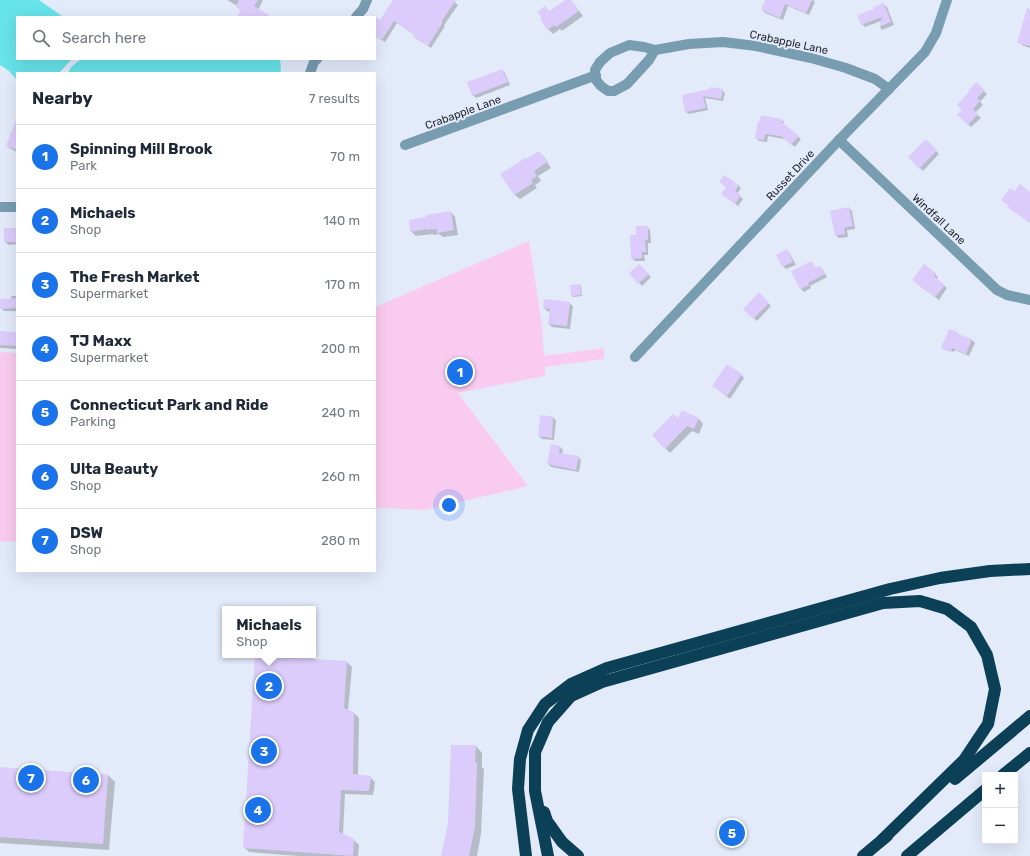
<!DOCTYPE html>
<meta charset="utf-8">
<style>
body{margin:0;font-family:Rubik,sans-serif;background:#f6f6f7;color:#1f2937}
.controls{position:absolute;right:12px;bottom:12px;display:grid;overflow:hidden;border-radius:0px;box-shadow:0 4px 16px #0002}
.controls button{width:36px;height:36px;display:grid;place-items:center;padding:0;border:0;border-bottom:1px solid #e0e1e3;background:#fff;color:#1f2937;font:20px sans-serif}
.you{position:absolute;left:449px;top:505px;width:14px;height:14px;margin:-10px;border:3px solid #fff;border-radius:50%;background:#1a73e8;box-shadow:0 0 0 6px #1a73e833}
.badge{display:grid;place-items:center;width:26px;height:26px;border-radius:50%;background:#1a73e8;color:#fff;font-size:13px;font-weight:700}
.pin{position:absolute;translate:-50% -50%;border:2px solid #fff;box-shadow:0 1px 4px #0006}
.popup{position:absolute;left:222px;top:606px;width:94px;height:52px;box-sizing:border-box;display:grid;place-content:center;border-radius:0px;background:#fff;filter:drop-shadow(0 1px 3px #0005);font-size:13px;white-space:nowrap;color:#747a83}
.popup b{font-size:15px;color:#1f2937}
.popup::after{content:'';position:absolute;left:50%;top:100%;margin-left:-8px;border:8px solid transparent;border-top-color:#fff}
.list{margin:0;padding:0;list-style:none}
h2{display:flex;justify-content:space-between;align-items:center;height:52px;margin:0;padding:0 16px;font-size:17px}
h2 small{font-size:13px;font-weight:400;color:#747a83}
.list li{display:grid;grid-template-columns:26px 1fr auto;gap:12px;align-items:center;box-sizing:border-box;height:64px;padding:0 16px;border-top:1px solid #e0e1e3}
.list b{display:block;font-size:15px;white-space:nowrap}
.list p{margin:0;font-size:13px;white-space:nowrap;color:#747a83}
.list em{font-size:13px;font-style:normal;color:#747a83}
.icon{flex:none;width:22px;height:22px;fill:none;stroke:currentColor;stroke-width:2;stroke-linecap:round;stroke-linejoin:round}
.map{position:relative;flex:none;width:1030px;height:856px;overflow:hidden}
.search{position:absolute;background:#fff;box-shadow:0 4px 16px #0002;left:16px;top:16px;width:360px;height:44px;display:flex;align-items:center;gap:10px;box-sizing:border-box;padding:0 14px;border-radius:0px;color:#747a83;font-size:15px}
.panel{position:absolute;background:#fff;box-shadow:0 4px 16px #0002;left:16px;top:72px;width:360px;height:500px;border-radius:0px}
.map>svg:first-child{display:block}
.green{fill:#facbf0}
.water{fill:#67e3ea}
.shadow{fill:#0003}
.building{fill:#dcccfb}
.lines{fill:none;stroke-linecap:round;stroke-linejoin:round}
.street{stroke:#789cb0;stroke-width:10}
.highway{stroke:#0b4057;stroke-width:12}
.labels{text-anchor:middle;stroke-width:4;stroke-linejoin:round;paint-order:stroke}
.street-label{font-size:11px;fill:#1f232a;stroke:#e3ebfb}
</style>
<div class="map">
<svg width="1030" height="856" viewBox="0 0 1030 856">
<rect width="100%" height="100%" fill="#e3ebfb"/>
<g class="green">
<polygon points="529,241 542,325 544,356 604,348 604,359 545,367 545,376 458,393 528,486 425,510 381,508 375,509 375,307"/>
<polygon points="0,352 17,353 17,541 0,542"/>
</g>
<g class="water">
<polygon points="0,0 39,0 62,16 62,17 17,17 17,59 72,59 59,73 17,73 17,80 8,70 0,65"/>
<polygon points="81,59 280,59 281,70 280,73 68,73 71,67"/>
</g>
<g class="shadow">
<polygon points="227,0 263,0 258,10 270,17 241,17 242,11 237,7 237,6"/>
<polygon points="394,0 452,0 458,5 444,25 445,26 431,48 417,39 414,36 415,35 397,23 385,42 375,36 375,18 380,21"/>
<polygon points="567,0 570,0 574,4 583,16 562,31 560,29 553,34 548,29 545,7 550,12"/>
<polygon points="766,0 813,0 815,2 809,15 788,6 783,20 765,13 762,10"/>
<polygon points="884,4 887,7 894,25 882,30 880,27 881,21 865,27 862,24 875,9"/>
<polygon points="1030,28 1030,48 1022,45 1019,42"/>
<polygon points="502,70 505,73 510,85 476,98 473,95"/>
<polygon points="976,84 987,94 980,102 983,105 975,113 981,118 971,127 959,115 963,110"/>
<polygon points="722,90 725,93 723,101 705,98 708,110 689,114 686,112 683,96"/>
<polygon points="782,120 784,122 784,125 801,139 795,147 784,139 768,136 767,142 759,141 756,138"/>
<polygon points="17,136 17,152 11,149 7,146"/>
<polygon points="926,140 939,154 923,171 909,157"/>
<polygon points="539,152 544,157 551,168 538,176 541,181 535,185 537,188 520,199 515,195 502,175"/>
<polygon points="720,182 738,185 741,188 737,194 743,199 738,206 722,194 727,188"/>
<polygon points="849,208 852,211 855,229 847,230 848,237 839,238 836,235"/>
<polygon points="451,212 455,217 458,235 443,237 439,234 434,235 433,234 416,236 411,231 427,218"/>
<polygon points="647,227 650,230 651,243 648,243 648,255 644,255 645,261 635,261 632,258 637,236"/>
<polygon points="17,229 17,244 9,245 5,242"/>
<polygon points="787,250 790,254 796,265 786,269 783,266"/>
<polygon points="811,262 816,269 820,267 823,270 827,277 810,286 811,288 804,292 801,289 792,272"/>
<polygon points="639,265 651,277 642,286 630,273"/>
<polygon points="924,266 935,274 938,277 936,280 947,288 939,300 916,283"/>
<polygon points="580,285 581,286 582,296 573,297 572,295"/>
<polygon points="759,294 771,306 757,321 744,309"/>
<polygon points="11,296 17,296 17,312 14,311 4,311 1,308 12,300"/>
<polygon points="569,303 573,306 570,329 552,327 549,324 550,312 547,311 544,308"/>
<polygon points="17,330 17,349 0,348 0,332 17,333"/>
<polygon points="957,333 960,335 972,340 975,343 969,356 955,350 954,352 945,348 945,350 942,348"/>
<polygon points="741,374 744,378 730,399 713,386"/>
<polygon points="683,411 699,419 703,424 699,434 692,431 670,453 653,435 678,420"/>
<polygon points="541,416 553,417 556,421 554,440 542,439 539,436"/>
<polygon points="551,445 560,447 563,450 562,454 578,457 581,460 579,472 551,467 548,464"/>
<polygon points="256,656 347,662 352,667 348,711 354,713 359,718 358,775 370,777 375,782 373,795 345,794 343,835 354,840 359,845 358,856 298,856 249,852 244,847"/>
<polygon points="476,746 482,753 482,767 484,769 481,834 477,856 442,856"/>
<polygon points="0,768 108,775 115,782 109,850 0,843"/>
</g>
<g class="building">
<polygon points="239,0 258,0 254,6 272,17 237,17 241,10 236,7"/>
<polygon points="393,0 456,0 441,22 443,22 428,46 412,36 414,34 394,21 382,40 375,36 375,16 380,20"/>
<polygon points="566,0 571,0 579,11 556,27 555,25 547,30 540,19 541,17 537,12 545,6 549,11"/>
<polygon points="765,0 812,0 806,13 785,4 780,18 761,10"/>
<polygon points="884,3 891,22 879,27 882,17 861,25 857,15 874,9 873,7"/>
<polygon points="1027,8 1030,9 1030,46 1017,43"/>
<polygon points="502,69 508,82 472,96 467,82"/>
<polygon points="976,82 985,90 977,98 980,101 973,109 978,114 968,125 957,115 962,110 957,105 969,92 968,91"/>
<polygon points="710,87 723,89 721,99 703,96 706,108 685,112 682,95 709,89"/>
<polygon points="761,115 782,119 782,122 799,136 791,145 781,136 765,134 764,140 755,139 758,121 760,121"/>
<polygon points="16,120 17,121 17,150 6,146"/>
<polygon points="926,139 937,150 919,169 908,157"/>
<polygon points="539,151 547,162 534,171 537,176 531,180 533,183 514,195 500,174 525,158 526,159"/>
<polygon points="724,175 739,185 735,191 741,195 735,204 721,194 726,187 719,182"/>
<polygon points="1020,184 1030,192 1030,223 1008,208 1009,206 1001,200 1010,188 1015,191"/>
<polygon points="849,207 853,226 844,228 845,234 835,236 830,211"/>
<polygon points="451,211 454,230 437,233 437,229 428,230 427,229 410,232 409,220 426,217 426,215"/>
<polygon points="636,226 648,226 648,240 645,240 646,252 642,252 642,258 631,259 630,235 636,235"/>
<rect x="4" y="228" width="13" height="14"/>
<polygon points="787,249 793,262 782,267 776,255"/>
<polygon points="812,261 815,268 820,266 825,274 808,283 809,285 800,289 791,271"/>
<polygon points="639,264 649,274 638,284 629,273"/>
<polygon points="924,264 936,273 934,276 945,285 935,297 912,280"/>
<polygon points="580,284 581,295 571,296 570,285"/>
<polygon points="759,292 769,303 753,319 743,309"/>
<polygon points="17,298 17,308 0,309 0,299"/>
<polygon points="544,299 570,302 567,326 548,324 550,309 543,308"/>
<polygon points="949,329 958,332 958,334 972,339 966,354 952,348 950,352 941,348"/>
<polygon points="0,331 17,332 17,346 0,345"/>
<polygon points="727,364 742,374 727,396 712,386"/>
<polygon points="682,410 699,418 694,429 687,426 665,449 652,435 673,414 678,418"/>
<polygon points="540,415 553,417 552,438 538,436"/>
<polygon points="551,444 560,446 559,453 579,456 576,470 547,464"/>
<polygon points="255,655 347,661 344,708 354,712 353,774 371,776 369,791 341,790 339,832 354,839 353,856 243,848"/>
<polygon points="451,745 476,745 475,762 477,762 475,827 469,856 441,856 448,823"/>
<polygon points="0,767 108,775 103,844 0,837"/>
</g>
<g class="lines">
<g class="street">
<polyline points="356,17 363,9 367,0"/>
<polyline points="655,50 649,60 627,84 614,91 608,91 601,86 596,80 595,70 600,62 610,53 629,45 644,47 655,50 689,44 723,42 756,46 811,58 846,68 875,79 889,89"/>
<polyline points="310,73 314,62 317,59"/>
<polyline points="839,140 997,290 1007,295 1030,300"/>
<polyline points="405,145 591,77 596,76"/>
<polyline points="0,207 17,207"/>
<polyline points="635,357 839,140 925,52 936,33 947,0"/>
</g>
<g class="highway">
<polyline points="1003,775 1030,753"/>
<polyline points="955,779 1030,716"/>
<polyline points="544,812 547,821 562,842 578,856"/>
<polyline points="526,856 518,789 520,759 528,730 545,704 571,684 607,668 890,589 940,578 990,571 1030,569"/>
<polyline points="548,856 535,791 535,752 548,722 571,696 602,682 883,603 920,601 947,609 971,627 987,655 995,689 988,724 964,760 882,840"/>
<polyline points="863,856 887,836"/>
<polyline points="907,856 985,790"/>
</g>
</g>
<g class="labels">
<g class="street-label">
<text transform="translate(789 42) rotate(12)" y="4">Crabapple Lane</text>
<text transform="translate(463 112) rotate(-20)" y="4">Crabapple Lane</text>
<text transform="translate(790 175) rotate(-47)" y="4">Russet Drive</text>
<text transform="translate(939 219) rotate(43)" y="4">Windfall Lane</text>
</g>
</g>
</svg>
<div class="controls">
<button>+</button>
<button>−</button>
</div>
<div class="you"></div>
<div class="pin badge" style="left:460px;top:372px">1</div>
<div class="pin badge" style="left:269px;top:686px">2</div>
<div class="popup"><b>Michaels</b>Shop</div>
<div class="pin badge" style="left:264px;top:751px">3</div>
<div class="pin badge" style="left:258px;top:810px">4</div>
<div class="pin badge" style="left:732px;top:833px">5</div>
<div class="pin badge" style="left:86px;top:780px">6</div>
<div class="pin badge" style="left:31px;top:778px">7</div>
<div class="search"><svg class="icon" aria-label="search" viewBox="0 0 24 24"><circle cx="10" cy="10" r="6"/><path d="M15 15l6 6"/></svg>Search here</div>
<section class="panel">
<h2>Nearby<small>7 results</small></h2>
<ul class="list">
<li><span class="badge">1</span><div><b>Spinning Mill Brook</b><p>Park</p></div><em>70 m</em></li>
<li><span class="badge">2</span><div><b>Michaels</b><p>Shop</p></div><em>140 m</em></li>
<li><span class="badge">3</span><div><b>The Fresh Market</b><p>Supermarket</p></div><em>170 m</em></li>
<li><span class="badge">4</span><div><b>TJ Maxx</b><p>Supermarket</p></div><em>200 m</em></li>
<li><span class="badge">5</span><div><b>Connecticut Park and Ride</b><p>Parking</p></div><em>240 m</em></li>
<li><span class="badge">6</span><div><b>Ulta Beauty</b><p>Shop</p></div><em>260 m</em></li>
<li><span class="badge">7</span><div><b>DSW</b><p>Shop</p></div><em>280 m</em></li>
</ul>
</section>
</div>
